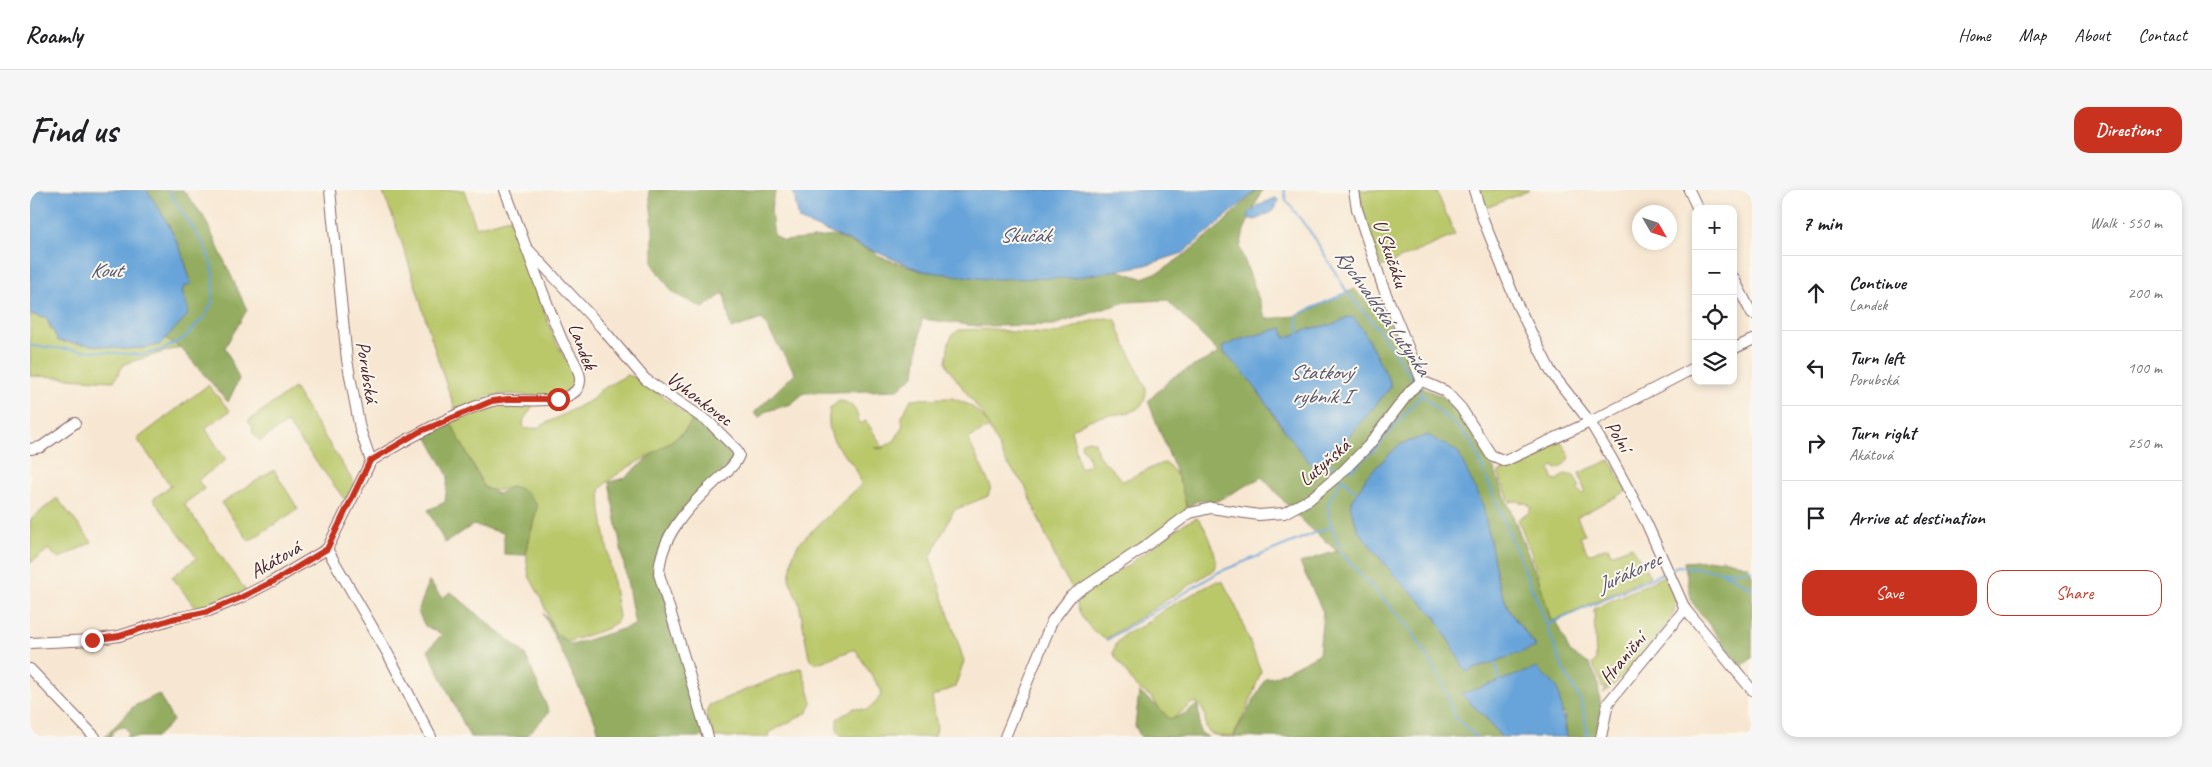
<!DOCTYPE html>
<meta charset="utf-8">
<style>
body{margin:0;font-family:Caveat,sans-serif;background:#f6f6f6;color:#202124}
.controls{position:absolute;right:15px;top:15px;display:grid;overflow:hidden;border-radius:10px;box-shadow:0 2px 8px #0003}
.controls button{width:45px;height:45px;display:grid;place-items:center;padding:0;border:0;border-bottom:1px solid #e0e0e0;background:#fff;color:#202124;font:25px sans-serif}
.compass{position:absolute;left:1602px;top:15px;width:45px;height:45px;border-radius:50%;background:#fff;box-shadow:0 2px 8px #0003;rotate:129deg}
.stop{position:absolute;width:15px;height:15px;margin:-11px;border:4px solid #c8321e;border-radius:50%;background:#fff}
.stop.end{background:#c8321e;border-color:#fff;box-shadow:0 1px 5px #0008}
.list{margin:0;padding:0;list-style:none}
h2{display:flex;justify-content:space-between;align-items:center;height:65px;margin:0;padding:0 20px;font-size:21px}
h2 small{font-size:16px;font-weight:400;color:#757577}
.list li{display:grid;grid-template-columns:32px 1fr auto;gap:15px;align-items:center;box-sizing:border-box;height:75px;padding:0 20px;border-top:1px solid #e0e0e0}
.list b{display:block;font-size:19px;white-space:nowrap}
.list p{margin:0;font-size:16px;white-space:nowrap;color:#757577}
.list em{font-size:16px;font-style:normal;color:#757577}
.actions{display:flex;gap:10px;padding:15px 20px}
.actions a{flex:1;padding:11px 0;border:1px solid #c8321e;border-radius:15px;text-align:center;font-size:18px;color:#c8321e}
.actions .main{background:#c8321e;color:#fff}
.icon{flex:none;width:28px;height:28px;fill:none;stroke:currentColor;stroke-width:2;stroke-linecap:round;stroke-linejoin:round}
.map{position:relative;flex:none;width:1722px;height:547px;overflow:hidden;border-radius:15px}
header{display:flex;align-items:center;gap:30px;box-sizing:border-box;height:70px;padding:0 25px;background:#fff;border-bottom:1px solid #e0e0e0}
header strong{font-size:24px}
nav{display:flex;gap:28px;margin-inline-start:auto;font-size:18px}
.intro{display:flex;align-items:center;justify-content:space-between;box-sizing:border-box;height:120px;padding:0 30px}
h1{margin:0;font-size:35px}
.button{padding:12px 22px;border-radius:15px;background:#c8321e;color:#fff;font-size:18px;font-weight:700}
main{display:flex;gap:30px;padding:0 30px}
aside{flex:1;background:#fff;border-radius:15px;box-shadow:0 2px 8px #0003}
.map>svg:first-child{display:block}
.green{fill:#bac86a;stroke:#82744a}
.forest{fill:#93ac5e;stroke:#6e6644;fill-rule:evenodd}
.water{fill:#68a4d9;stroke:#596282}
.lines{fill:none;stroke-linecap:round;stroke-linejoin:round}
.stream{stroke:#68a4d9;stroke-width:2}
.minor-casing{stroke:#876565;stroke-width:12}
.minor{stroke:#fff;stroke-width:10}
.route{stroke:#c8321e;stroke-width:6}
.labels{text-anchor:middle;stroke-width:4;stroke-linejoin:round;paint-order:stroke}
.street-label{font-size:20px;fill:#4a1f2b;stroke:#fbf7ec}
.water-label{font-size:21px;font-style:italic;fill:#565471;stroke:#fbf7ec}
</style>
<header>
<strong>Roamly</strong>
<nav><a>Home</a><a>Map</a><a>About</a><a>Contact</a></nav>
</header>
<div class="intro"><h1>Find us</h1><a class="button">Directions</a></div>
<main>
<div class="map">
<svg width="1722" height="547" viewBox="0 0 1722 547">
<rect width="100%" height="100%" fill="#fbf7ec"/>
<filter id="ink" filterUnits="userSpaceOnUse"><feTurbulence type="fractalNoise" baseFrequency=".02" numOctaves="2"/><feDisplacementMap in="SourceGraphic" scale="10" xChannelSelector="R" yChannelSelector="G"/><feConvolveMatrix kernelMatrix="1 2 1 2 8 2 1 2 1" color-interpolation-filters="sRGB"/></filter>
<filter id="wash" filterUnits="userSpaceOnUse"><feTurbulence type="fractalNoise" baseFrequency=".0096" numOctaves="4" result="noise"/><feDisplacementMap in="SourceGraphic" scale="20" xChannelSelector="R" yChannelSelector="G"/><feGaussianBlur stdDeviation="1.12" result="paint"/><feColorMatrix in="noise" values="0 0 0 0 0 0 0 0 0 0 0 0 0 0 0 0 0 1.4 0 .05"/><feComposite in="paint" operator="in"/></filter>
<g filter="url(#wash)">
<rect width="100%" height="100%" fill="#f7e7d2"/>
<g class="green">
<path d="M 352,0 L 434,0 L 446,37 L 480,28 L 524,148 L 545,186 C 547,219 484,200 466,205 C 452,208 439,219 425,219 C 398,147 382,71 352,0 Z"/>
<polygon points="1329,0 1406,0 1425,45 1351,77 1333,22"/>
<polygon points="1450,0 1500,0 1456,18"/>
<path d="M 0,124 L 17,129 L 21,140 L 114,158 L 129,155 L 135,148 L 150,157 L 94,174 L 84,191 C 56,190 28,186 0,186 Z"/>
<path d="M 1076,128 L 1086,130 L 1091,145 L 1116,198 C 1117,228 1088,222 1069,227 C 1060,229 1049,235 1041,240 L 1050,278 L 1060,275 L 1057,264 L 1051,256 L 1052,252 L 1059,250 L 1065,252 L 1068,265 L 1093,291 L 1130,274 L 1135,273 C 1149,281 1155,304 1156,319 L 1117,352 L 1047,399 L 1043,399 L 1031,381 L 995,296 L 976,272 L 953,225 L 918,178 L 916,172 L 919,152 L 923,144 L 929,140 L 964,139 L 981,142 L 1026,144 L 1057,132 Z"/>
<path d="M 597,185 L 604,187 L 643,213 L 650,221 L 658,223 L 662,231 C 641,264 593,271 570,300 L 571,321 L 589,427 L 587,432 L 576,439 L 541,451 L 532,450 L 525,443 L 510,406 L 499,386 L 497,372 L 497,359 L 507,317 C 501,311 493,300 486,298 C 475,294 471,306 454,297 L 420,232 L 469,211 L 501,213 L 502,217 L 494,229 L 493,236 L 496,239 L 507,238 L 563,209 L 569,201 Z"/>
<polygon points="178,195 200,221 175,238 196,270 168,290 174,299 154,314 216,401 166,418 142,387 167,368 123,309 141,296 107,249"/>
<polygon points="264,198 324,293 325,295 316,311 257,233 230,251 222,242 223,238 218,231"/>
<path d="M 922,208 C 941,215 948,218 959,237 L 938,249 L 961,297 L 958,306 L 924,320 L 900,368 L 934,471 L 925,497 L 902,507 L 907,538 L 904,547 L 812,547 L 807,539 L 807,529 L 824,518 L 837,520 C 842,517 853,507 851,500 L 825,459 L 788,473 L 785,473 L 779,468 L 769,413 L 759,389 L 763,365 L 769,353 L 831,295 C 827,264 792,261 800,218 L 809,211 C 824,212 826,221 830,234 L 836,231 L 853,257 L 845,258 L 851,259 L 865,250 L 873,235 L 871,229 L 881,209 Z"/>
<polygon points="1531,251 1540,267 1531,278 1526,279 1523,276 1520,279 1523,289 1528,290 1535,284 1544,286 1549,296 1548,300 1552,304 1555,302 1549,283 1580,270 1597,301 1547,327 1555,345 1550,347 1558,364 1578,357 1581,364 1602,356 1620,386 1521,432 1502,365 1488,329 1499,323 1501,318 1498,314 1486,311 1480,312 1468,283"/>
<polygon points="244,280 268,319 219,351 191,313"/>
<polygon points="27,308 62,352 28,369 19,359 0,373 0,330"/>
<path d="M 1167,328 C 1176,335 1190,369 1185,379 L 1076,449 C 1064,445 1045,423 1047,409 L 1090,379 L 1099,376 L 1103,371 L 1155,333 Z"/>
<path d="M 1636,385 C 1641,395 1647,411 1644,422 C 1641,434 1583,499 1573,503 L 1577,497 L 1572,498 L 1570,488 L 1562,474 L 1566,470 L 1564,419 Z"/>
<path d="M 1187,391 L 1193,392 L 1206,417 L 1231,481 L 1221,509 L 1203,547 C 1160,547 1186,529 1167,513 L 1162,513 L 1143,529 L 1137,528 L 1120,506 L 1106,497 L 1083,463 L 1086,454 L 1095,444 L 1112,436 L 1135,419 Z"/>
<path d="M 769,478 L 772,479 L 782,512 L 778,522 C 765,529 752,536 738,543 L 739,547 L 684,547 L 676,526 L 679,515 Z"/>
</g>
<g class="forest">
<path d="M 117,0 L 153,0 L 174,27 L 217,120 L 195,157 L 209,189 L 198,212 L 150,157 L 135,148 L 157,126 L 157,119 L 152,101 L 155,96 L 161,93 C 151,54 139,34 117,0 Z"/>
<path d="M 619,0 L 747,0 C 738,14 742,30 744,45 L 753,51 L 805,46 L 844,62 L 850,67 L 892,81 L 1044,88 L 1086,80 L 1112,88 L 1131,81 L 1157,63 L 1190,36 L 1227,0 L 1232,0 L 1214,40 L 1210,58 L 1236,129 L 1265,126 L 1324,99 L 1360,134 L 1394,199 L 1414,207 L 1430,223 L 1464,279 L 1512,399 L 1521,431 L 1525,430 L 1540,462 L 1559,474 L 1567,488 L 1571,518 L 1566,547 L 1537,547 L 1534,523 L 1431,504 L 1456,528 L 1471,547 L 1203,547 L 1236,488 L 1244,487 L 1289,464 L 1293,422 L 1270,373 L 1307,361 L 1271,330 L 1232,287 L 1187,311 L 1167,311 L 1157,318 L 1151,295 L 1118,211 L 1143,187 L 1189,163 L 1137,110 L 1096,112 L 1023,135 L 947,136 L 892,129 L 885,184 L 867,200 L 774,203 L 761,214 L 734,222 L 729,228 L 724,223 L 765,183 L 732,129 L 701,139 L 694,103 L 673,118 L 643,103 L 623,74 L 623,37 ZM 1317,127 L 1332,138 L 1360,192 L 1360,198 L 1310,257 L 1289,275 L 1282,275 L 1245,228 L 1231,203 L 1204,171 L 1194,164 L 1192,157 L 1252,138 L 1255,148 L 1279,139 L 1307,133 ZM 1398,245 L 1453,316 L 1469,396 L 1480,422 L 1506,456 L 1436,481 L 1405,426 L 1361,382 L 1328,340 L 1320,315 L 1337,286 L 1369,255 Z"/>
<polygon points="666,226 706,265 636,347 625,372 678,547 570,547 566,533 513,423 520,431 525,443 542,455 605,435 579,292 595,288 621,265 654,242"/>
<path d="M 421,233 L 454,297 L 468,304 C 472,302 478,297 483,297 C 491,296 506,310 507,317 L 495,365 L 474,364 L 474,343 L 443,335 L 415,353 L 398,320 L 415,312 L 418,286 L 396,244 Z"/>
<polygon points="1693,369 1718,376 1722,385 1722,468 1712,476 1722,491 1662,412 1654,372"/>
<polygon points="399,391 412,408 421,402 495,464 519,522 496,547 440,547 398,460 412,444 395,436 388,422"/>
<path d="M 1109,502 L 1128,517 L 1140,529 C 1150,527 1160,521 1168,514 L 1170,542 L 1178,547 L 1111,547 L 1105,536 Z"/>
<path d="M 129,504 L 143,531 L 126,547 L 96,547 L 99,543 L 95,537 C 89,537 81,541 81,547 L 75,547 L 104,516 Z"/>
</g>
<g class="water">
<path d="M 0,0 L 117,0 C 139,34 151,54 161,94 L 155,96 L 152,101 L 158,119 L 157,126 L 129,155 L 114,158 L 93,159 L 28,151 L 17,129 L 0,124 Z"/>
<polygon points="763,0 1227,0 1153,63 1116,75 1044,88 956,89 892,81 769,30"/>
<polygon points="1245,8 1250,9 1242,22 1225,30 1218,28 1219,23 1227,16"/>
<path d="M 1317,127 L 1324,128 L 1332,138 L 1360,192 L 1360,198 L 1310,257 L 1290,275 L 1282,275 C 1255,246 1237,210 1212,181 C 1205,173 1195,167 1192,157 L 1208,150 L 1252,138 L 1255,148 L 1279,139 L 1307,133 Z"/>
<polygon points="1398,245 1428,262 1453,316 1469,396 1480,422 1506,457 1436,482 1405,426 1361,382 1328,340 1320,315 1337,286 1369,255"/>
<polygon points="1507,478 1527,497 1537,547 1471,547 1456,528 1431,504"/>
</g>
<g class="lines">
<g class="stream">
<polyline points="1254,0 1256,10 1284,47 1317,102 1349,140 1384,191"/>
<polyline points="1269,144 1267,125 1316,103"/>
<polyline points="0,156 111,165 132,160 154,148 176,125 182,112 184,92 182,76 175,57 138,0"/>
<path d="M 1389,200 C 1403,221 1428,232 1442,253 L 1517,435 L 1532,477 L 1550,509 L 1554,523 L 1558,547"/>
<polyline points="1297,268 1307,282"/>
<polyline points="1320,281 1344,260 1391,205"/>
<polyline points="1312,288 1327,304"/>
<polyline points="1311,290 1298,313 1299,327 1312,364 1381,439 1412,492 1425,527 1446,547"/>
<polyline points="1642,379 1647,376 1690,381 1722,398"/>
<polyline points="1692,381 1722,380"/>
<polyline points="1517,435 1635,382"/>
<polyline points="1077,450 1189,382 1302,336"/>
<polyline points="1464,469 1470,491"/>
</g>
</g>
</g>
<g filter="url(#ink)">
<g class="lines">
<defs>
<g id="minor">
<polyline points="1324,0 1327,19 1353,97 1392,191"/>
<polyline points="1444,0 1453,29 1487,114 1521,182 1560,232 1582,269 1616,332 1655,419 1722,500"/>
<polyline points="1659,0 1668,19"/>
<path d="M 496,57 L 571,137 L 615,189 L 680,233 L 706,259 L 709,265 C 705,277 692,285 683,294 C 658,317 630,347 629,384 L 678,547"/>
<polyline points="1703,87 1722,124"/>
<polyline points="1703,159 1722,150"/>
<polyline points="1392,191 1415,201 1431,218 1461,265 1475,271 1560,232 1666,177"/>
<polyline points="0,259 11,257 45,233"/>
<path d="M 341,271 C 369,253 398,238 428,224 C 440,219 454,212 467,210 C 486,208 548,219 550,191 C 551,178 537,161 532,150 C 511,101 494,50 475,0"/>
<polyline points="297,359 341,271 330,239 317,170 300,0"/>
<polyline points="297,359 358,464 401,547"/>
<polyline points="0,453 62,450 89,446 142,429 179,421 210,408 243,391 297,359"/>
<polyline points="0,479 65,547"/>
<polyline points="975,547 1022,431 1041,406 1113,358 1160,323 1181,318 1229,325 1254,323 1280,309 1309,285 1339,255 1381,200 1392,191"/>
<polyline points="1571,547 1578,513 1655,419"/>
</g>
</defs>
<use href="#minor" class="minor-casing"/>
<use href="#minor" class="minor"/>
</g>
</g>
<g class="lines" filter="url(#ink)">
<polyline class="route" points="62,450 89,446 142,429 179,421 210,408 244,391 297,359 340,271 389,242 462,211 478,209 528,209"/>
</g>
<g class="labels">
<g class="street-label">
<text transform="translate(1361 63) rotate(71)" y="7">U Skučáku</text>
<text transform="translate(553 156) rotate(69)" y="7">Landek</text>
<text transform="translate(338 182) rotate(81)" y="7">Porubská</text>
<text transform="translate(670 208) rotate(37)" y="7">Vyhonkovec</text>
<text transform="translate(1589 246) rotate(59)" y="7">Polní</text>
<text transform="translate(1294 272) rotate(-41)" y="7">Lutyňská</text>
<text transform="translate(245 369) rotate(-30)" y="7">Akátová</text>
<text transform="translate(1592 468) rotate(-50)" y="7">Hraniční</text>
</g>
<g class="water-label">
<text x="995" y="52">Skučák</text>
<text x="76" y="87">Kout</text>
<text transform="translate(1353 122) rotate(55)" y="7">Rychvaldská Lutyňka</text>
<text x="1291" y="189">Statkový<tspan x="1291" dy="24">rybník I</tspan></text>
<text transform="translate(1599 382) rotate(-25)" y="7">Juřákorec</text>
</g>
</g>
</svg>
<div class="controls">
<button>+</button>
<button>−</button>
<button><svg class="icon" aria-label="locate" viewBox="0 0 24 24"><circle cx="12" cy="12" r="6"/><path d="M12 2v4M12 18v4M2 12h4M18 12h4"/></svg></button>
<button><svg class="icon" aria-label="layers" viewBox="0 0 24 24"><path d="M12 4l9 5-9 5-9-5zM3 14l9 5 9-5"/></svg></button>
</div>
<svg class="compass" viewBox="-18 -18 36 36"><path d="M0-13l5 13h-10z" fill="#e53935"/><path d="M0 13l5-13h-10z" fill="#757577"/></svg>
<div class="stop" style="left:528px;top:209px"></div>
<div class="stop end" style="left:62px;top:450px"></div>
</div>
<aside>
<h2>7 min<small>Walk · 550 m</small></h2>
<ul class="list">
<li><svg class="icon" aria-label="ahead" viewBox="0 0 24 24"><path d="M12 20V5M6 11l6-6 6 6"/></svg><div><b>Continue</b><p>Landek</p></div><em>200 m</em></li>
<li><svg class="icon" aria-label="left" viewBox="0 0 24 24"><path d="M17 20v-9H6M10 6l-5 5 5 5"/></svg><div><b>Turn left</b><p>Porubská</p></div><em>100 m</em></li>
<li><svg class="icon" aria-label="right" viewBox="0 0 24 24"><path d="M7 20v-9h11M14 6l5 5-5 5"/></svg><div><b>Turn right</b><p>Akátová</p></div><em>250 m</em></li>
<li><svg class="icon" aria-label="arrive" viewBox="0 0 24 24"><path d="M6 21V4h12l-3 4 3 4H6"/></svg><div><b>Arrive at destination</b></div></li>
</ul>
<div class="actions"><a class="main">Save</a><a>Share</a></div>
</aside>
</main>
